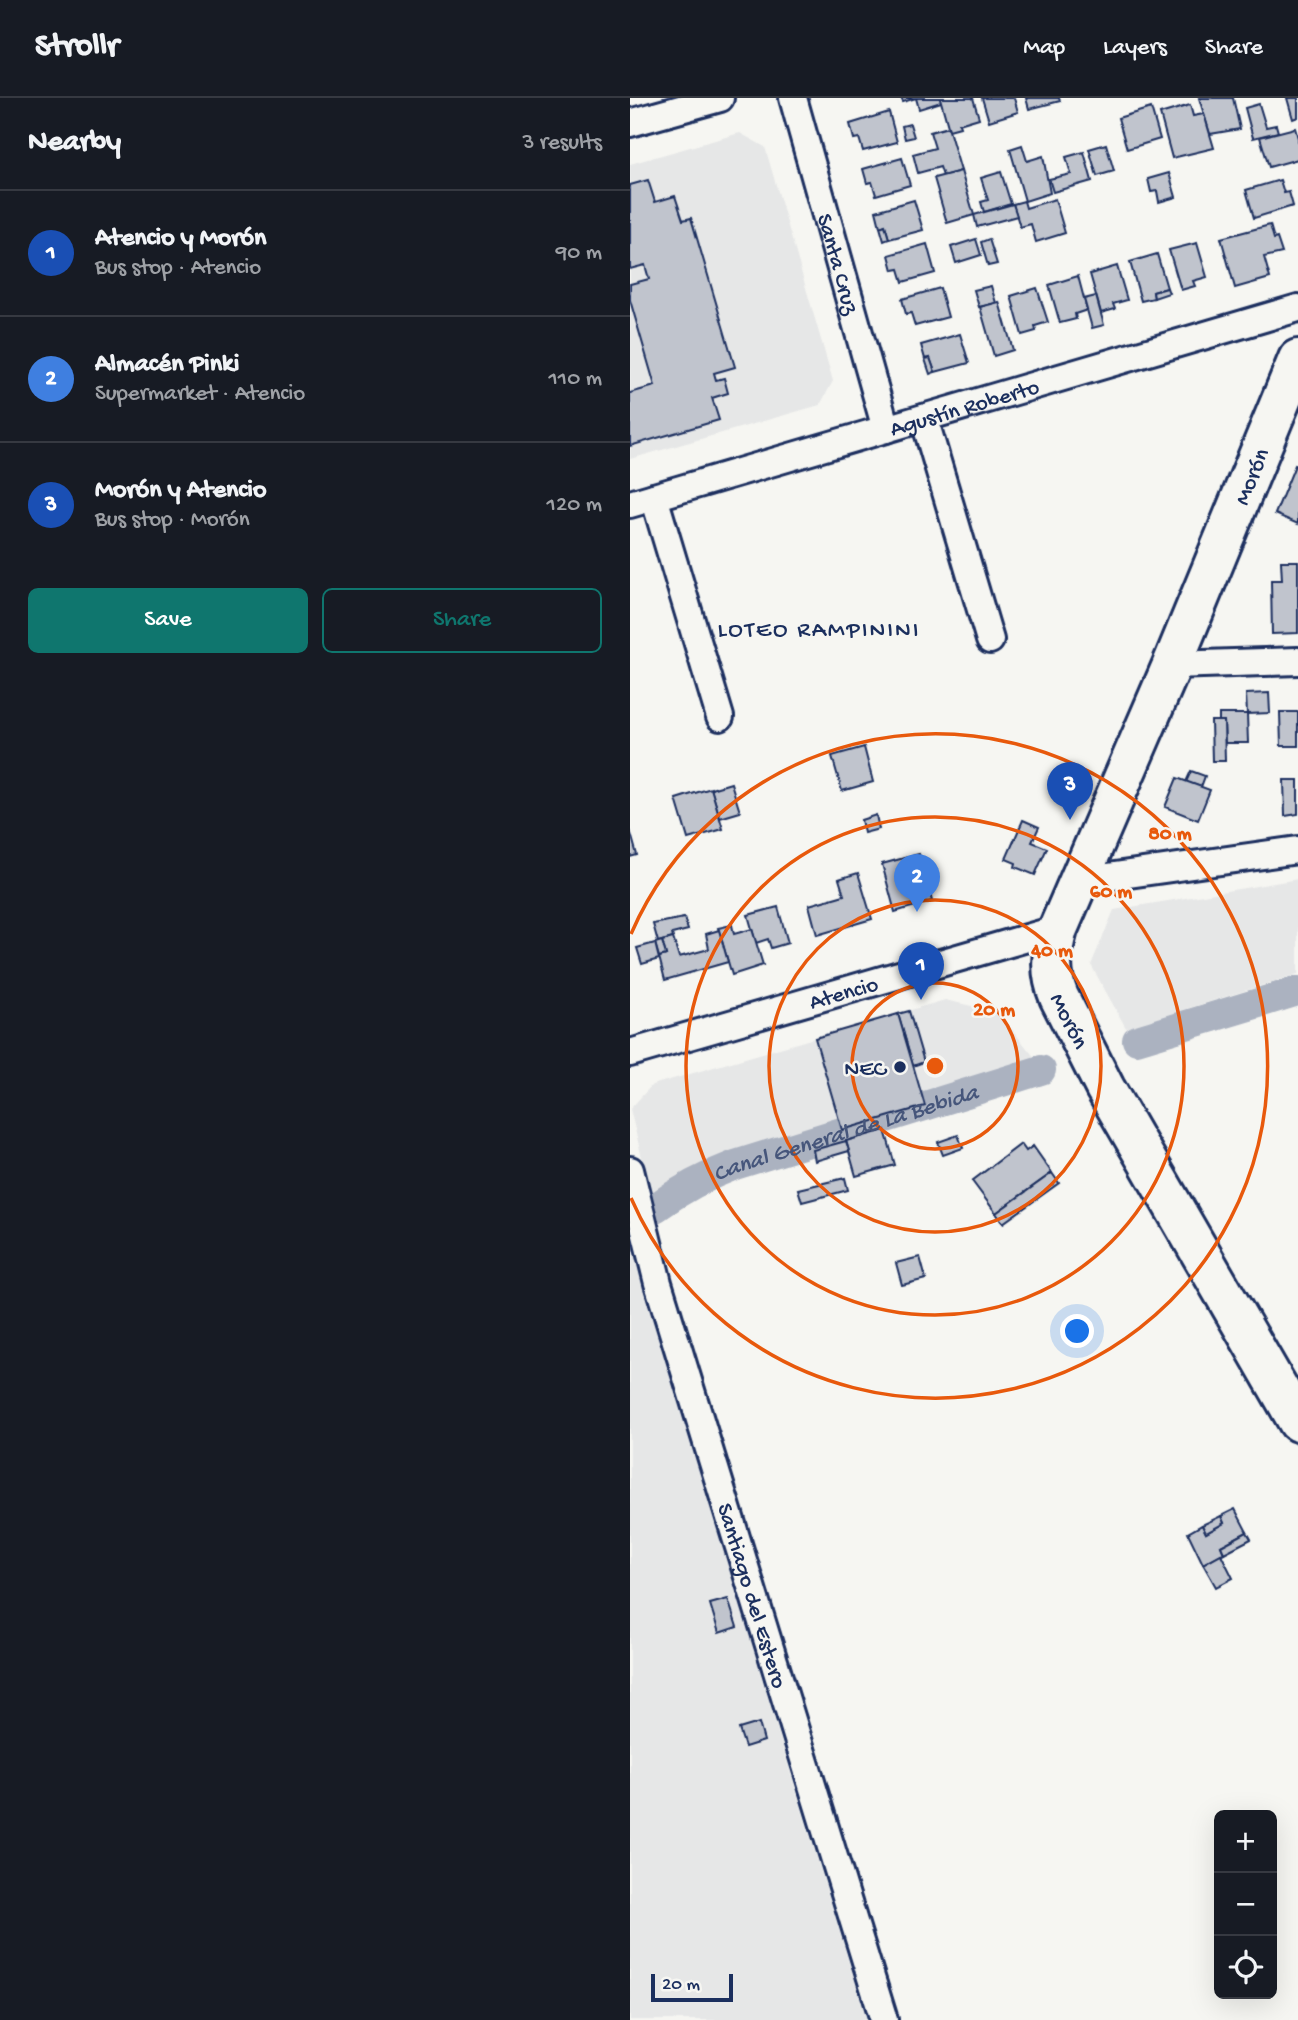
<!DOCTYPE html>
<meta charset="utf-8">
<style>
body{margin:0;font-family:"Gochi Hand",sans-serif;background:#20242c;color:#f1f3f6}
.controls{position:absolute;right:21px;bottom:21px;display:grid;overflow:hidden;border-radius:10px;box-shadow:0 7px 28px #0002}
.controls button{width:63px;height:63px;display:grid;place-items:center;padding:0;border:0;border-bottom:2px solid #363941;background:#171b24;color:#f1f3f6;font:35px sans-serif}
.scale{position:absolute;left:21px;bottom:18px;width:82px;box-sizing:border-box;padding-left:7px;border:4px solid #1b2f5e;border-top:0;font-size:19px;line-height:24px;white-space:nowrap;color:#1b2f5e;-webkit-text-stroke:5px #f6f6f2;paint-order:stroke}
.you{position:absolute;left:448px;top:1234px;width:24px;height:24px;margin:-18px;border:5px solid #fff;border-radius:50%;background:#1a73e8;box-shadow:0 0 0 10px #1a73e833}
.badge{display:grid;place-items:center;width:46px;height:46px;border-radius:50%;background:#0f766e;color:#fff;font-size:23px;font-weight:700}
.pin{position:absolute;translate:-50% -58px;filter:drop-shadow(0 2px 4px #0008)}
.pin::after{content:'';position:absolute;top:37px;width:24px;height:21px;background:inherit;clip-path:polygon(0 0,100% 0,50% 100%)}
.list{margin:0;padding:0;list-style:none}
h2{display:flex;justify-content:space-between;align-items:center;height:91px;margin:0;padding:0 28px;font-size:30px}
h2 small{font-size:23px;font-weight:400;color:#9ea1a6}
.list li{display:grid;grid-template-columns:46px 1fr auto;gap:21px;align-items:center;box-sizing:border-box;height:126px;padding:0 28px;border-top:2px solid #363941}
.list b{display:block;font-size:26px;white-space:nowrap}
.list p{margin:0;font-size:23px;white-space:nowrap;color:#9ea1a6}
.list em{font-size:23px;font-style:normal;color:#9ea1a6}
.actions{display:flex;gap:14px;padding:21px 28px}
.actions a{flex:1;padding:16px 0;border:2px solid #0f766e;border-radius:10px;text-align:center;font-size:24px;color:#0f766e}
.actions .main{background:#0f766e;color:#fff}
.icon{flex:none;width:38px;height:38px;fill:none;stroke:currentColor;stroke-width:2;stroke-linecap:round;stroke-linejoin:round}
.map{position:relative;flex:none;width:668px;height:1922px;overflow:hidden}
header{display:flex;align-items:center;gap:42px;box-sizing:border-box;height:98px;padding:0 35px;background:#171b24;border-bottom:2px solid #363941}
header strong{font-size:33px}
nav{display:flex;gap:38px;margin-inline-start:auto;font-size:24px}
main{display:flex}
aside{flex:1;background:#171b24}
.map>svg:first-child{display:block}
.built{fill:#e6e7e7}
.lines{fill:none;stroke-linecap:round;stroke-linejoin:round}
.canal{stroke:#abb2c0;stroke-width:30}
.building{fill:#c0c4cd;stroke:#1b2f5e;stroke-width:2}
.street-casing{stroke:#1b2f5e;stroke-width:32}
.secondary-casing{stroke:#1b2f5e;stroke-width:44}
.street{stroke:#f6f6f2;stroke-width:26}
.secondary{stroke:#f6f6f2;stroke-width:38}
.ring{fill:none;stroke:#e8590c;stroke-width:3.5}
.poi-dot{fill:#1b2f5e;stroke:#f6f6f2;stroke-width:2.5}
.labels{text-anchor:middle;stroke-width:5;stroke-linejoin:round;paint-order:stroke}
.street-label{font-size:23px;fill:#1b2f5e;stroke:#f6f6f2}
.poi-label{font-size:23px;fill:#1b2f5e;stroke:#f6f6f2;text-anchor:end}
.neighbourhood-label{font-size:24px;letter-spacing:2px;fill:#1b2f5e;stroke:#f6f6f2}
.water-label{font-size:24px;font-style:italic;fill:#46567b;stroke:#f6f6f2}
.centre{fill:#e8590c;stroke:#f6f6f2;stroke-width:3.5}
.ring-label{font-size:21px;text-anchor:middle;font-weight:bold;fill:#e8590c;stroke:#f6f6f2;stroke-width:5;stroke-linejoin:round;paint-order:stroke}
</style>
<header>
<strong>Strollr</strong>
<nav><a>Map</a><a>Layers</a><a>Share</a></nav>
</header>
<main>
<aside>
<h2>Nearby<small>3 results</small></h2>
<ul class="list">
<li><span class="badge" style="background:#1a4fb4">1</span><div><b>Atencio y Morón</b><p>Bus stop · Atencio</p></div><em>90 m</em></li>
<li><span class="badge" style="background:#3f7fe0">2</span><div><b>Almacén Pinki</b><p>Supermarket · Atencio</p></div><em>110 m</em></li>
<li><span class="badge" style="background:#1a4fb4">3</span><div><b>Morón y Atencio</b><p>Bus stop · Morón</p></div><em>120 m</em></li>
</ul>
<div class="actions"><a class="main">Save</a><a>Share</a></div>
</aside>
<div class="map">
<svg width="668" height="1922" viewBox="0 0 668 1922">
<rect width="100%" height="100%" fill="#f6f6f2"/>
<filter id="ink" filterUnits="userSpaceOnUse"><feTurbulence type="fractalNoise" baseFrequency=".0143" numOctaves="2"/><feDisplacementMap in="SourceGraphic" scale="14" xChannelSelector="R" yChannelSelector="G"/><feConvolveMatrix kernelMatrix="1 2 1 2 8 2 1 2 1" color-interpolation-filters="sRGB"/></filter>
<g filter="url(#ink)">
<g class="built">
<polygon points="110,35 135,49 203,283 190,307 0,361 0,66"/>
<polygon points="668,781 668,876 496,930 461,867 484,812"/>
<polygon points="315,902 368,914 418,976 161,1056 83,1082 26,1117 0,1011 22,987"/>
<polygon points="3,1145 156,1660 237,1922 0,1922 0,1147"/>
</g>
<g class="lines">
<g class="canal">
<polyline points="507,942 668,893"/>
<path id="s1" d="M 25,1110 C 50,1092 76,1078 105,1067 L 411,972"/>
</g>
</g>
<g class="building">
<polygon points="271,0 310,0 311,4 289,11 286,0 273,4"/>
<polygon points="310,0 343,0 349,20 329,26 330,29 319,32"/>
<polygon points="352,0 384,0 388,14 359,23"/>
<polygon points="396,0 429,0 430,3 399,11"/>
<polygon points="569,0 603,0 610,31 580,36"/>
<polygon points="657,0 668,0 668,19 663,21"/>
<polygon points="629,6 636,29 646,27 648,34 623,40 615,10"/>
<polygon points="560,7 563,18 574,16 584,50 542,60 530,16"/>
<polygon points="521,10 530,41 497,51 488,20"/>
<polygon points="259,14 267,44 233,53 229,40 224,41 220,26"/>
<polygon points="280,26 284,39 275,41 272,28"/>
<polygon points="318,29 331,73 313,78 310,69 288,75 283,56 305,50 300,34"/>
<polygon points="665,30 668,40 668,61 639,69 630,39"/>
<polygon points="476,46 484,73 467,78 459,51"/>
<polygon points="392,47 397,63 413,58 420,95 395,103 380,51"/>
<polygon points="454,54 462,83 423,94 419,81 441,76 436,59"/>
<polygon points="272,60 280,87 246,97 242,84 237,85 233,71"/>
<polygon points="331,73 344,117 317,125 304,80"/>
<polygon points="371,74 381,106 354,114 351,104 358,102 351,80"/>
<polygon points="539,75 546,99 529,104 527,93 521,94 518,81"/>
<polygon points="18,82 25,104 45,98 53,122 61,120 105,269 84,275 86,282 94,280 98,295 82,300 89,322 0,348 0,295 25,288 0,202 0,186 19,181 15,167 0,171 0,87"/>
<polygon points="650,82 654,95 659,94 663,108 624,120 616,92"/>
<polygon points="425,101 435,135 406,144 401,126 390,129 383,106 394,103 396,110"/>
<polygon points="284,102 293,132 259,141 255,127 250,129 246,113"/>
<polygon points="383,106 387,118 347,129 344,117"/>
<polygon points="255,127 259,141 254,143 250,129"/>
<polygon points="640,127 644,141 647,140 652,155 634,159 640,180 605,190 591,140"/>
<polygon points="346,141 351,157 326,165 321,149"/>
<polygon points="359,141 367,166 358,168 351,144"/>
<polygon points="567,145 577,179 563,183 565,188 551,192 539,152"/>
<polygon points="297,146 305,175 273,184 269,171 263,172 259,157"/>
<polygon points="527,156 537,190 523,194 524,200 511,203 500,164"/>
<polygon points="487,168 497,202 483,206 485,211 471,215 460,176"/>
<polygon points="448,178 457,212 445,216 446,221 430,225 419,187"/>
<polygon points="361,188 366,205 349,209 344,192"/>
<polygon points="310,190 318,219 285,228 281,215 276,216 272,201"/>
<polygon points="407,190 418,224 405,228 406,233 392,237 381,198"/>
<polygon points="537,190 539,195 524,200 523,194"/>
<polygon points="466,198 474,227 462,230 454,201"/>
<polygon points="369,204 383,252 364,258 350,209"/>
<polygon points="330,236 339,265 305,274 300,260 295,261 291,247"/>
<polygon points="300,260 305,274 300,276 295,261"/>
<polygon points="665,367 668,368 668,426 645,416"/>
<polygon points="651,463 668,463 668,535 642,536 641,482 652,482"/>
<polygon points="639,595 640,615 617,616 616,596"/>
<polygon points="650,614 668,614 668,648 651,648"/>
<polygon points="589,616 617,616 618,645 595,645 594,623 589,623"/>
<polygon points="581,623 594,623 595,663 582,663"/>
<polygon points="234,649 243,684 212,693 202,658"/>
<polygon points="561,673 575,678 571,689 556,684"/>
<polygon points="547,680 580,692 568,722 535,709"/>
<polygon points="654,682 668,682 668,716 655,718"/>
<polygon points="101,685 110,714 90,720 81,691"/>
<polygon points="81,690 93,731 58,741 46,701"/>
<polygon points="246,717 249,731 234,735 231,722"/>
<polygon points="393,722 409,729 402,744 417,750 405,777 385,769 386,765 376,761"/>
<polygon points="0,732 7,757 0,759"/>
<polygon points="289,756 302,803 265,814 252,766"/>
<polygon points="228,775 242,821 187,837 179,807 214,797 209,781"/>
<polygon points="148,809 158,845 141,850 138,841 126,845 118,817"/>
<polygon points="54,820 58,832 42,836 43,840 28,844 23,826"/>
<polygon points="102,827 104,836 122,831 133,867 102,877 88,830"/>
<polygon points="89,832 98,864 35,882 29,859 36,857 32,843 43,840 49,859 79,851 76,836"/>
<polygon points="32,843 36,857 29,859 25,845"/>
<polygon points="25,845 29,861 12,866 7,850"/>
<polygon points="279,913 294,964 283,968 268,916"/>
<polygon points="268,916 295,1008 212,1032 185,940"/>
<polygon points="255,1032 265,1067 226,1078 216,1043"/>
<polygon points="328,1037 333,1050 313,1057 308,1044"/>
<polygon points="216,1043 219,1053 185,1063 183,1052"/>
<polygon points="391,1046 396,1053 403,1048 422,1075 366,1115 342,1083"/>
<polygon points="422,1075 429,1085 373,1125 366,1115"/>
<polygon points="215,1080 218,1092 172,1104 168,1091"/>
<polygon points="290,1159 296,1181 272,1187 266,1165"/>
<polygon points="605,1411 617,1434 591,1448 594,1455 573,1466 558,1435 572,1427 576,1435 594,1425 591,1418"/>
<polygon points="591,1418 594,1425 576,1435 572,1427"/>
<polygon points="617,1434 621,1441 594,1455 591,1448"/>
<polygon points="591,1456 603,1480 586,1489 573,1466"/>
<polygon points="98,1501 107,1529 89,1535 80,1506"/>
<polygon points="129,1625 134,1643 115,1649 109,1631"/>
</g>
<g class="lines">
<defs>
<g id="street">
<path id="s2" d="M 163,0 L 256,331"/>
<polyline points="0,25 90,0"/>
<polyline points="294,320 360,542"/>
<polyline points="24,399 90,619"/>
<path id="s3" d="M 0,406 L 668,210"/>
<polyline points="542,567 668,563"/>
<polyline points="449,783 668,752"/>
<path id="s4" d="M 0,955 L 428,831"/>
<path id="s5" d="M 0,1072 L 28,1185 L 254,1922"/>
</g>
<g id="secondary">
<path id="s6" d="M 668,261 L 542,567 L 428,831 C 421,856 419,875 429,899 L 475,990 L 668,1324"/>
</g>
</defs>
<use href="#street" class="street-casing"/>
<use href="#secondary" class="secondary-casing"/>
<use href="#street" class="street"/>
<use href="#secondary" class="secondary"/>
</g>
</g>
<g class="ring">
<circle cx="305" cy="968" r="83"/>
<circle cx="305" cy="968" r="166"/>
<circle cx="305" cy="968" r="249"/>
<path d="M1 836A332 332 0 1 1 1 1100"/>
</g>
<circle class="poi-dot" cx="270" cy="969" r="7"/>
<g class="labels">
<g class="street-label">
<text dy="8" stroke="none"><textPath href="#s2" startOffset="172">Santa Cruz</textPath></text>
<text dy="8" stroke="none"><textPath href="#s3" startOffset="348">Agustín Roberto</textPath></text>
<text transform="translate(620 378) rotate(-68)" y="8">Morón</text>
<text dy="8" stroke="none"><textPath href="#s4" startOffset="222">Atencio</textPath></text>
<text dy="8" stroke="none"><textPath href="#s6" startOffset="714">Morón</textPath></text>
<text dy="8" stroke="none"><textPath href="#s5" startOffset="443">Santiago del Estero</textPath></text>
</g>
<g class="poi-label">
<text x="256" y="977">NEC</text>
</g>
<g class="neighbourhood-label">
<text x="189" y="538">LOTEO RAMPININI</text>
</g>
<g class="water-label">
<text dy="8" stroke="none"><textPath href="#s1" startOffset="206">Canal General de La Bebida</textPath></text>
</g>
</g>
<circle cx="305" cy="968" r="10" class="centre"/>
<g class="ring-label">
<text x="540" y="741">80 m</text>
<text x="481" y="799">60 m</text>
<text x="422" y="858">40 m</text>
<text x="364" y="917">20 m</text>
</g>
</svg>
<div class="controls">
<button>+</button>
<button>−</button>
<button><svg class="icon" aria-label="locate" viewBox="0 0 24 24"><circle cx="12" cy="12" r="6"/><path d="M12 2v4M12 18v4M2 12h4M18 12h4"/></svg></button>
</div>
<div class="scale">20 m</div>
<div class="you"></div>
<div class="pin badge" style="left:291px;top:902px;background:#1a4fb4">1</div>
<div class="pin badge" style="left:287px;top:814px;background:#3f7fe0">2</div>
<div class="pin badge" style="left:440px;top:722px;background:#1a4fb4">3</div>
</div>
</main>
